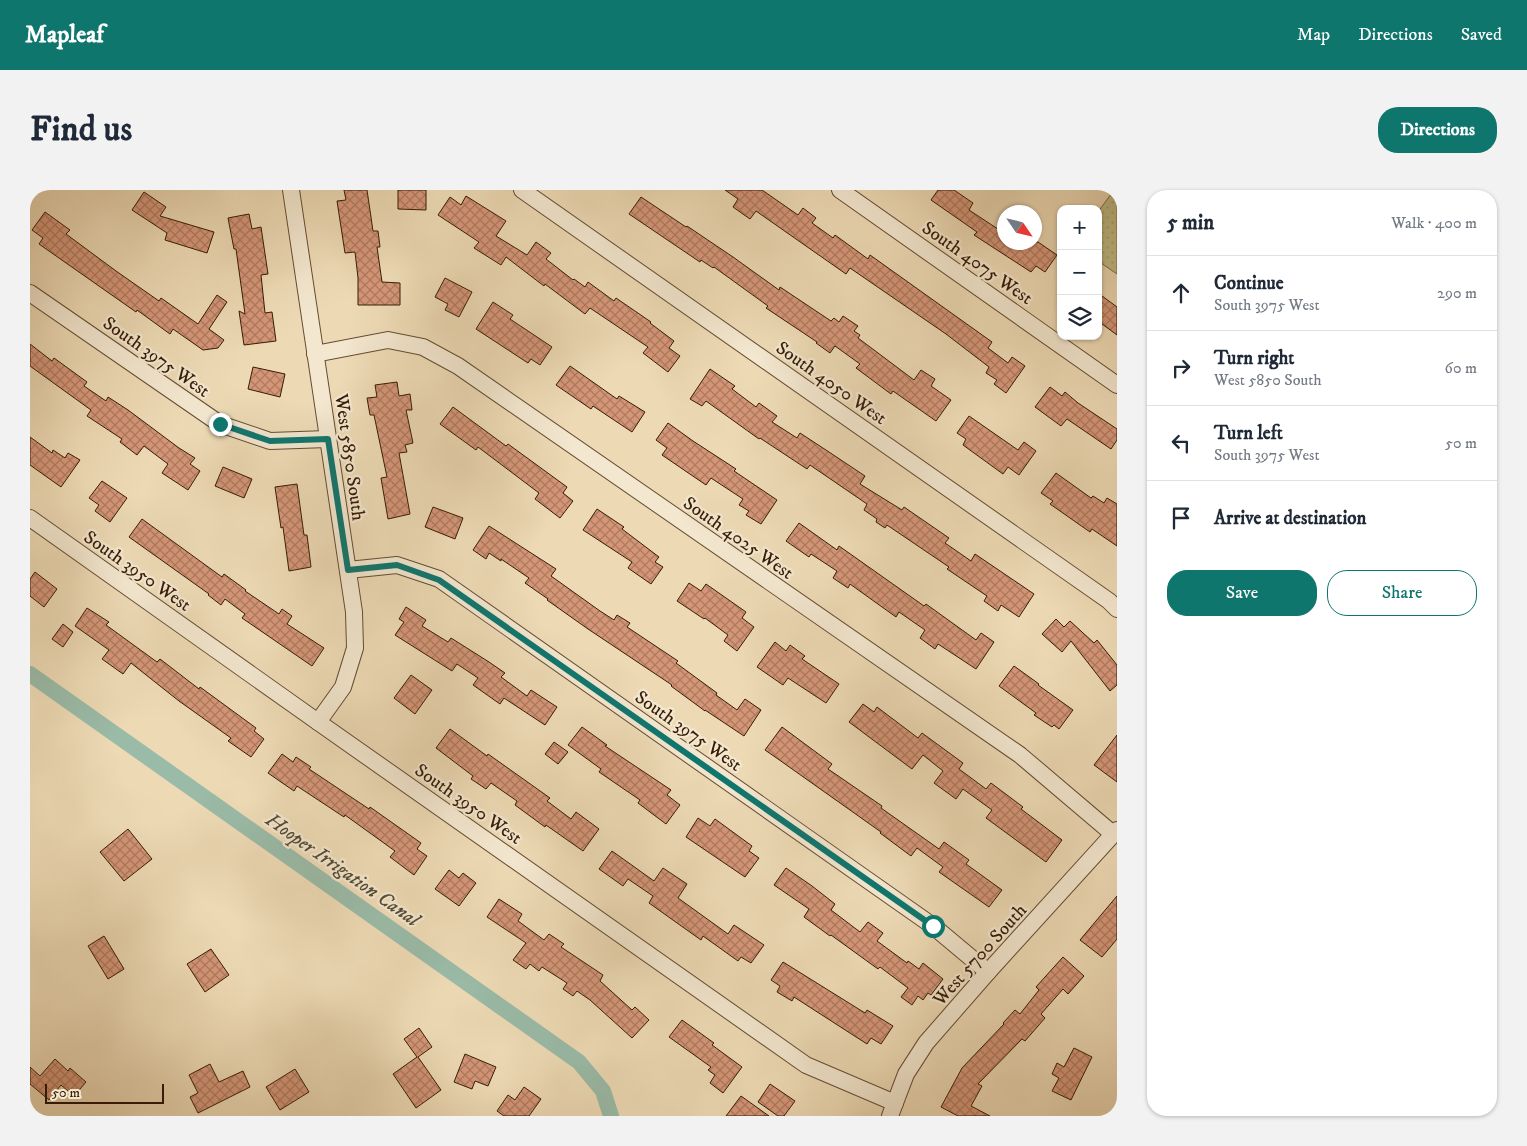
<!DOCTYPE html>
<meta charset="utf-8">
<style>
body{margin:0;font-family:"IM FELL DW Pica",serif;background:#f2f2f3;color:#1f2937}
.controls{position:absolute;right:15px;top:15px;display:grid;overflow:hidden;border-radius:10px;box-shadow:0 1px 4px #0004}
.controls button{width:45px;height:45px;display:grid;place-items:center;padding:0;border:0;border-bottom:1px solid #e0e1e3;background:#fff;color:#1f2937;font:25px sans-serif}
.compass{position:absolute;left:967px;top:15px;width:45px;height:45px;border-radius:50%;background:#fff;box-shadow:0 1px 4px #0004;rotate:125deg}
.scale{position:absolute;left:15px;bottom:12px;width:119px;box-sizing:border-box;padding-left:5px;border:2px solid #371c06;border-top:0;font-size:14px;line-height:18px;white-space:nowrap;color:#371c06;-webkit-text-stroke:4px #f3e7cf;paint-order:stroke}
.stop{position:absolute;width:15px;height:15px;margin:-11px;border:4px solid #0f766e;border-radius:50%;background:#fff}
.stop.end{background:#0f766e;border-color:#fff;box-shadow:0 1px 5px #0008}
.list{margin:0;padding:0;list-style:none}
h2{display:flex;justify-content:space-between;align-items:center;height:65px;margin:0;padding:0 20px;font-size:21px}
h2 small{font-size:16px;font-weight:400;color:#747a83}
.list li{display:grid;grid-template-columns:32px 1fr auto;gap:15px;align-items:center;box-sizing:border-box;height:75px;padding:0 20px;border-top:1px solid #e0e1e3}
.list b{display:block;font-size:19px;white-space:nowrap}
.list p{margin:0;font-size:16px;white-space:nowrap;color:#747a83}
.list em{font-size:16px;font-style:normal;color:#747a83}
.actions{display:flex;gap:10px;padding:15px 20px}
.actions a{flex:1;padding:11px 0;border:1px solid #0f766e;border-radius:20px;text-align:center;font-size:18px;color:#0f766e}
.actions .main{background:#0f766e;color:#fff}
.icon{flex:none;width:28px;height:28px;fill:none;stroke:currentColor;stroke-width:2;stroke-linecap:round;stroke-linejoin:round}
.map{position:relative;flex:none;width:1087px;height:926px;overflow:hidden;border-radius:20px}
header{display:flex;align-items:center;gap:30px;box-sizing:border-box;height:70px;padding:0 25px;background:#0f766e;color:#fff}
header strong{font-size:24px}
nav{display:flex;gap:28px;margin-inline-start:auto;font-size:18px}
.intro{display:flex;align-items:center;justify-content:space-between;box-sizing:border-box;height:120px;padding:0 30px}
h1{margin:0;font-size:35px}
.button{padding:12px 22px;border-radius:20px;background:#0f766e;color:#fff;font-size:18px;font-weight:700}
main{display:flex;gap:30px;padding:0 30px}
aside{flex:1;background:#fff;border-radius:20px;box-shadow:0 1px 4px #0004}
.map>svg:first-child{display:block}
.grass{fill:url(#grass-dots);stroke:#7c6c47}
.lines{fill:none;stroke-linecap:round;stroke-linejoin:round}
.canal{stroke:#9abba8;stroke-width:16}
.building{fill:url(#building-cross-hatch);stroke:#371c06}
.street-casing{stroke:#644c32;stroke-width:18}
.street{stroke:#f3e7cf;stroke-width:16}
.route{stroke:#0f766e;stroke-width:6}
.labels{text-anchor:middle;stroke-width:4.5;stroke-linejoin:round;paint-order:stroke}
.street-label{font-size:19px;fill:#371c06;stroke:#f3e7cf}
.water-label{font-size:20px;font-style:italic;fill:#554c37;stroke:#f3e7cf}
</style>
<header>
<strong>Mapleaf</strong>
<nav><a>Map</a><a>Directions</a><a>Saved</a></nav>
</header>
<div class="intro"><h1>Find us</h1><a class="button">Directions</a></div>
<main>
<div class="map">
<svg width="1087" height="926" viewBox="0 0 1087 926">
<defs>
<pattern id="grass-dots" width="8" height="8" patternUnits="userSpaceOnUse" patternTransform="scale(1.25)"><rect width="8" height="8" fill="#c0bd88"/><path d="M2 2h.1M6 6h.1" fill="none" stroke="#a6a274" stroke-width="1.8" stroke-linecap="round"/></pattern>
<pattern id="building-cross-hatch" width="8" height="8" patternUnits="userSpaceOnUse" patternTransform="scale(1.25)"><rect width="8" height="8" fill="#d59678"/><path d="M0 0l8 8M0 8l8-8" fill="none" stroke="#ae7a60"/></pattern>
</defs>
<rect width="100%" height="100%" fill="#eddab5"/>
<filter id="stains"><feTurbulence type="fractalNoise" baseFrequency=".004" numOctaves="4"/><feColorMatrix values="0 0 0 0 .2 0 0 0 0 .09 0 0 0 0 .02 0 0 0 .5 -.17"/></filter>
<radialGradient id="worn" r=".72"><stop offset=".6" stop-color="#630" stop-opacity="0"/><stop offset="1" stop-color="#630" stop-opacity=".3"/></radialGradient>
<polygon class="grass" points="1084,0 1087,0 1087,84 1068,71 1068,22"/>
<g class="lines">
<polyline class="canal" points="0,484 549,872 573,901 581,926"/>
</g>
<g class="building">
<polygon points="314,0 337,0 343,41 348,41 350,57 347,57 352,92 370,93 370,115 328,115 328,88 325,62 315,63 307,11 316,10"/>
<polygon points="368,0 396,0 396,20 368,19"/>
<polygon points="695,0 732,0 768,25 773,18 786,28 782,33 803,48 805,45 838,69 840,65 962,152 958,158 978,173 982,167 995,176 976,203 964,194 967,190 956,183 959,177 916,144 820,78 816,84 726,21 720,29 703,17 708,9"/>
<polygon points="908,0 924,0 943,13 939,20 974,43 974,52 1008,52 1027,65 1015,82 1006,76 1001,82 944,45 947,42 901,10"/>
<polygon points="114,2 136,17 130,26 184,42 177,63 135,50 137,43 102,20"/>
<polygon points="436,6 476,31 466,46 497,65 506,52 521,63 516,69 543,90 544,89 555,97 558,92 584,111 586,108 621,132 620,133 644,151 639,158 650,166 638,182 613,163 618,157 560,118 555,124 515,94 514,96 476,67 471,75 444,58 449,52 408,25 420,7 431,15"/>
<polygon points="611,7 656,37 657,36 703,67 749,100 750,97 801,131 804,128 809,132 813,126 828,136 824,141 830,145 828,148 884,190 891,180 905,189 901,196 921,210 906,231 863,201 861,204 826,178 830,174 805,156 800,163 786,153 787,152 736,118 738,116 684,77 683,78 671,70 670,72 599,24"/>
<polygon points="15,22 40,40 36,44 86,81 129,111 131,108 168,134 187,105 197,112 179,139 194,150 188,158 173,160 143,139 140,144 107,120 106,122 9,54 13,48 2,40"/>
<polygon points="219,24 222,39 231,37 238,84 231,85 235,123 242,122 246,151 214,155 209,121 215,124 206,59 204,59 198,28"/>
<polygon points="415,88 442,102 429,127 415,120 418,114 405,107"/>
<polygon points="1068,103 1087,117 1087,145 1068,131"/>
<polygon points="463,112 483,125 480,129 522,157 510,175 501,169 498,173 446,139"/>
<polygon points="0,154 22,171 24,168 57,192 54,196 76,211 78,207 98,220 149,258 165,268 160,274 170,281 158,300 132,283 138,274 114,256 107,265 90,252 92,249 57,226 61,220 0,176"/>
<polygon points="540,176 587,209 589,206 615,222 602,242 563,216 561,219 526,195"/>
<polygon points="223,177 255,184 250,207 218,199"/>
<polygon points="680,179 705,196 702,199 726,217 729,213 747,226 742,232 767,248 770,243 799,262 835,286 830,294 872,320 874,317 919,348 915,353 941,371 945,364 1004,404 989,427 971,415 968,421 954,411 957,406 917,379 919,377 857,335 855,338 846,332 847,329 834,320 837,314 780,275 777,279 730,248 729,249 676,211 672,216 660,209"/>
<polygon points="367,192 369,206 380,204 382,220 376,220 383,253 375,255 377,262 369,263 380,324 358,329 351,288 357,287 344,225 340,225 337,208 347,207 345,195"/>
<polygon points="1020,197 1032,206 1035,202 1048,213 1087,239 1087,250 1081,259 1037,229 1031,236 1005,217"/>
<polygon points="423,217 476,256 478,254 537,297 533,303 543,311 530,328 505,309 509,303 448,257 446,260 410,234"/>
<polygon points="939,226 988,260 994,252 1006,261 989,285 978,277 973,284 933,255 936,249 927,243"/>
<polygon points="638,233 663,251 706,279 704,281 747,310 731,334 716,325 719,321 709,315 713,309 681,288 676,295 632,265 637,258 626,250"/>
<polygon points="0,247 22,263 23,260 35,268 38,263 50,270 31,297 0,275"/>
<polygon points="193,277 222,289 214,308 185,296"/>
<polygon points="1026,283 1061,308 1063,306 1074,313 1077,308 1087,314 1087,356 1062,339 1060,342 1020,314 1023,311 1011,303"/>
<polygon points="72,291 97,308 80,332 65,321 69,315 59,308"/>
<polygon points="267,294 274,345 277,345 281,377 259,381 253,337 251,338 245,297"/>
<polygon points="403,317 433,328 425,349 395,337"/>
<polygon points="567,319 594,337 592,339 629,367 625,372 633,377 621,394 598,378 602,372 553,340"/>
<polygon points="112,329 192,387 194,384 216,400 215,401 249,424 252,419 262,426 257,434 294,458 282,476 212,428 215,424 195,409 191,415 178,405 179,404 99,347"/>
<polygon points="769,333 807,360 809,356 894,416 896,414 946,450 951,443 964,452 946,479 908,454 905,459 890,448 895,440 869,422 866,427 820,394 818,398 803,388 807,381 781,364 779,367 756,351"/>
<polygon points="459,336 526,379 521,386 570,421 584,430 587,425 600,433 597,437 648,471 646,473 687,503 686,505 707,520 715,509 731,520 714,546 675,520 675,521 641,496 642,495 558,439 517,410 518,409 495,393 499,388 471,369 471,371 459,363 456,369 443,360"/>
<polygon points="5,382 27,399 14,417 0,406 0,389"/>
<polygon points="659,393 671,401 676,394 716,422 712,428 724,437 707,461 694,451 698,445 675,428 674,429 647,411"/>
<polygon points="376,417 396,430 392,436 418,452 421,448 459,472 475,483 471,487 497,506 501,500 527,517 515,535 474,508 470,514 443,495 448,488 427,474 422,481 365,445 374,432 369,429"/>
<polygon points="57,418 79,432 76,435 127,472 130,469 169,499 170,497 226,538 224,541 234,549 221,567 198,551 201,548 149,511 101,473 93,484 72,469 79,460 45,436"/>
<polygon points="1026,429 1034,437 1040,431 1064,453 1067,450 1087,475 1087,495 1080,501 1041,451 1032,462 1012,444"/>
<polygon points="33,434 43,442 33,457 22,449"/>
<polygon points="745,452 756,461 760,455 775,466 772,469 809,494 796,513 758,488 753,495 727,477"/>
<polygon points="984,476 1009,494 1008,495 1043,520 1029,539 1024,535 1022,537 1004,525 1006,523 969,496"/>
<polygon points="381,485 402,500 385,524 364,508"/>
<polygon points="833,514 844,522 847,517 888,548 892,543 933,573 929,579 956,599 961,593 993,617 991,619 1032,650 1016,672 956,628 962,620 933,599 926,609 904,593 913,581 893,565 882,579 819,532"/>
<polygon points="552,537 577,555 575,556 641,600 637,605 650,615 636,634 608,613 610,610 569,582 571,579 538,555"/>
<polygon points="752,537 802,574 798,579 852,616 851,618 909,659 914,652 939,670 936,674 972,700 959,717 909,682 913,677 887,658 881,666 850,643 851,642 748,569 735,560"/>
<polygon points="420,539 457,566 458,564 520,608 517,611 541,629 546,622 569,639 553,661 516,635 515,637 485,615 487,611 461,593 456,599 441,589 443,586 406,558"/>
<polygon points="1087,545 1087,592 1064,575"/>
<polygon points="524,552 538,562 528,574 515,564"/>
<polygon points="252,564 263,572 266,567 281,577 279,579 339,619 340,617 391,653 387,659 397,666 384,685 360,667 365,661 315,625 314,627 267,596 264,601 238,583"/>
<polygon points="668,628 680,636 685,629 722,656 719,661 729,668 715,687 656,647"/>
<polygon points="98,639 122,669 94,691 70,662"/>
<polygon points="582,661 624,691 633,678 657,694 648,708 698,744 704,735 734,755 721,773 711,767 708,771 673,746 671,750 619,713 623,706 598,689 593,696 569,679"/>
<polygon points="756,678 782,696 805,714 801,720 830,742 838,732 853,743 847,751 877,773 878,771 889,779 893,773 913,789 901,805 898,803 893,810 888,806 882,815 871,807 878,798 850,777 848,779 801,745 800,746 774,727 779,719 744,695"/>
<polygon points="419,680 429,688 433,683 446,693 429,716 405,699"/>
<polygon points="1087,706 1087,749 1072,767 1050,750"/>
<polygon points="469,709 492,724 488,731 514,750 519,744 534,754 531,757 573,785 570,791 602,820 605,817 619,830 602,848 560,810 547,801 543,806 533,799 537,793 512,777 509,781 500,774 496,779 483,770 496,753 457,727"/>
<polygon points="74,746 94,779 78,789 58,756"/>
<polygon points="181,759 199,785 175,802 157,774"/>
<polygon points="1033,767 1054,786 1038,804 1033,799 1011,824 1015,828 995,851 992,849 948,894 952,896 941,916 960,926 928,926 911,917 932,878 974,834 973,833 985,820 990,824 1009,800 1006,797"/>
<polygon points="753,772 835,823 837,820 863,836 851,854 841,848 837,854 764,807 762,811 747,802 750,796 741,790"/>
<polygon points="652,830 684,853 682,855 712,877 693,903 680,893 685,885 678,880 681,877 639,847"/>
<polygon points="389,838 402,857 388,867 411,900 386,918 363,884 387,867 374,849"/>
<polygon points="1044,858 1062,867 1041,910 1022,901 1029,888 1022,884 1027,873 1034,877"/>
<polygon points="435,864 466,877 458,896 445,891 442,899 424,892"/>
<polygon points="25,869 38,881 40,878 56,892 44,906 31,895 19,910 0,894 0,877 10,886"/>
<polygon points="180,874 189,892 213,881 220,897 168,923 160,907 168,903 159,885"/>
<polygon points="265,879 279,902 250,920 236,897"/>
<polygon points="740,894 765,911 754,926 748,926 728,912"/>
<polygon points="494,897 511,909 499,926 474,926 467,921 478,905 485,910"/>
<polygon points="711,906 739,926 696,926"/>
</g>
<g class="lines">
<defs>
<g id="street">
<polyline points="261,0 324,422 325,458 313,497 288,532"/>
<polyline points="492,0 1079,411 1087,419"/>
<polyline points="810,0 1087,195"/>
<polyline points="0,103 190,234 240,251 298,249"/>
<polyline points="285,164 358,150 393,157 428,176 990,565 1083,644"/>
<polyline points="0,328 288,532 776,875 865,913"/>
<polyline points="318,380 367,375 409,389 903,736 958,782"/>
<polyline points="860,926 876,884 896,853 958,782 1087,640"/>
</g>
</defs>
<use href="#street" class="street-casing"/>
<use href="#street" class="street"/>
</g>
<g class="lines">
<polyline class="route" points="190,234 240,251 298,249 318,380 367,375 409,390 903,736"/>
</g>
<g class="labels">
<g class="street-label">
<text transform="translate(948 72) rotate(35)" y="7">South 4075 West</text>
<text transform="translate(127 166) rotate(35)" y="7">South 3975 West</text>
<text transform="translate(802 192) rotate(35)" y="7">South 4050 West</text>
<text transform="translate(321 267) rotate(82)" y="7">West 5850 South</text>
<text transform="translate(709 347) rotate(35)" y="7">South 4025 West</text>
<text transform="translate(108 380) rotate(35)" y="7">South 3950 West</text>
<text transform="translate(659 540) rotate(35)" y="7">South 3975 West</text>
<text transform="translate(439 613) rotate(35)" y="7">South 3950 West</text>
<text transform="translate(949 764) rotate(-48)" y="7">West 5700 South</text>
</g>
<g class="water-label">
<text transform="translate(313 679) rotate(35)" y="7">Hooper Irrigation Canal</text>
</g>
</g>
<rect width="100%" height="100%" filter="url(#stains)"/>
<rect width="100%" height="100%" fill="url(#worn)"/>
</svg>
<div class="controls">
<button>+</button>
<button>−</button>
<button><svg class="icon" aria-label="layers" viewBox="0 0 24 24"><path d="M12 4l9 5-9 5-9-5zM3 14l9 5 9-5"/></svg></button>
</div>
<svg class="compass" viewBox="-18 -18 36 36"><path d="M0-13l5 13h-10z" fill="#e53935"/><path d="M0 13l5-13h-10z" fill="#747a83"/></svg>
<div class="scale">50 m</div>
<div class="stop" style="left:903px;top:736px"></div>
<div class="stop end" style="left:190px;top:234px"></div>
</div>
<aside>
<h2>5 min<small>Walk · 400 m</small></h2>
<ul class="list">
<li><svg class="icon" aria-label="ahead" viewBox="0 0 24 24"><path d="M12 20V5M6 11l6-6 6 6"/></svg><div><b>Continue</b><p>South 3975 West</p></div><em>290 m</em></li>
<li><svg class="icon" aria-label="right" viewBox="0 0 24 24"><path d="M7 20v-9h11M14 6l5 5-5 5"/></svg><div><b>Turn right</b><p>West 5850 South</p></div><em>60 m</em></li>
<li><svg class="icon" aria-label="left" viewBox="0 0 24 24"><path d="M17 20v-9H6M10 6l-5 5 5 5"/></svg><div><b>Turn left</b><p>South 3975 West</p></div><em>50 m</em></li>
<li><svg class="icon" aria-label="arrive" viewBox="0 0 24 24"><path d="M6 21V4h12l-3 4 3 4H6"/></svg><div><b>Arrive at destination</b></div></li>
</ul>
<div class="actions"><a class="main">Save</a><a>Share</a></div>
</aside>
</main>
